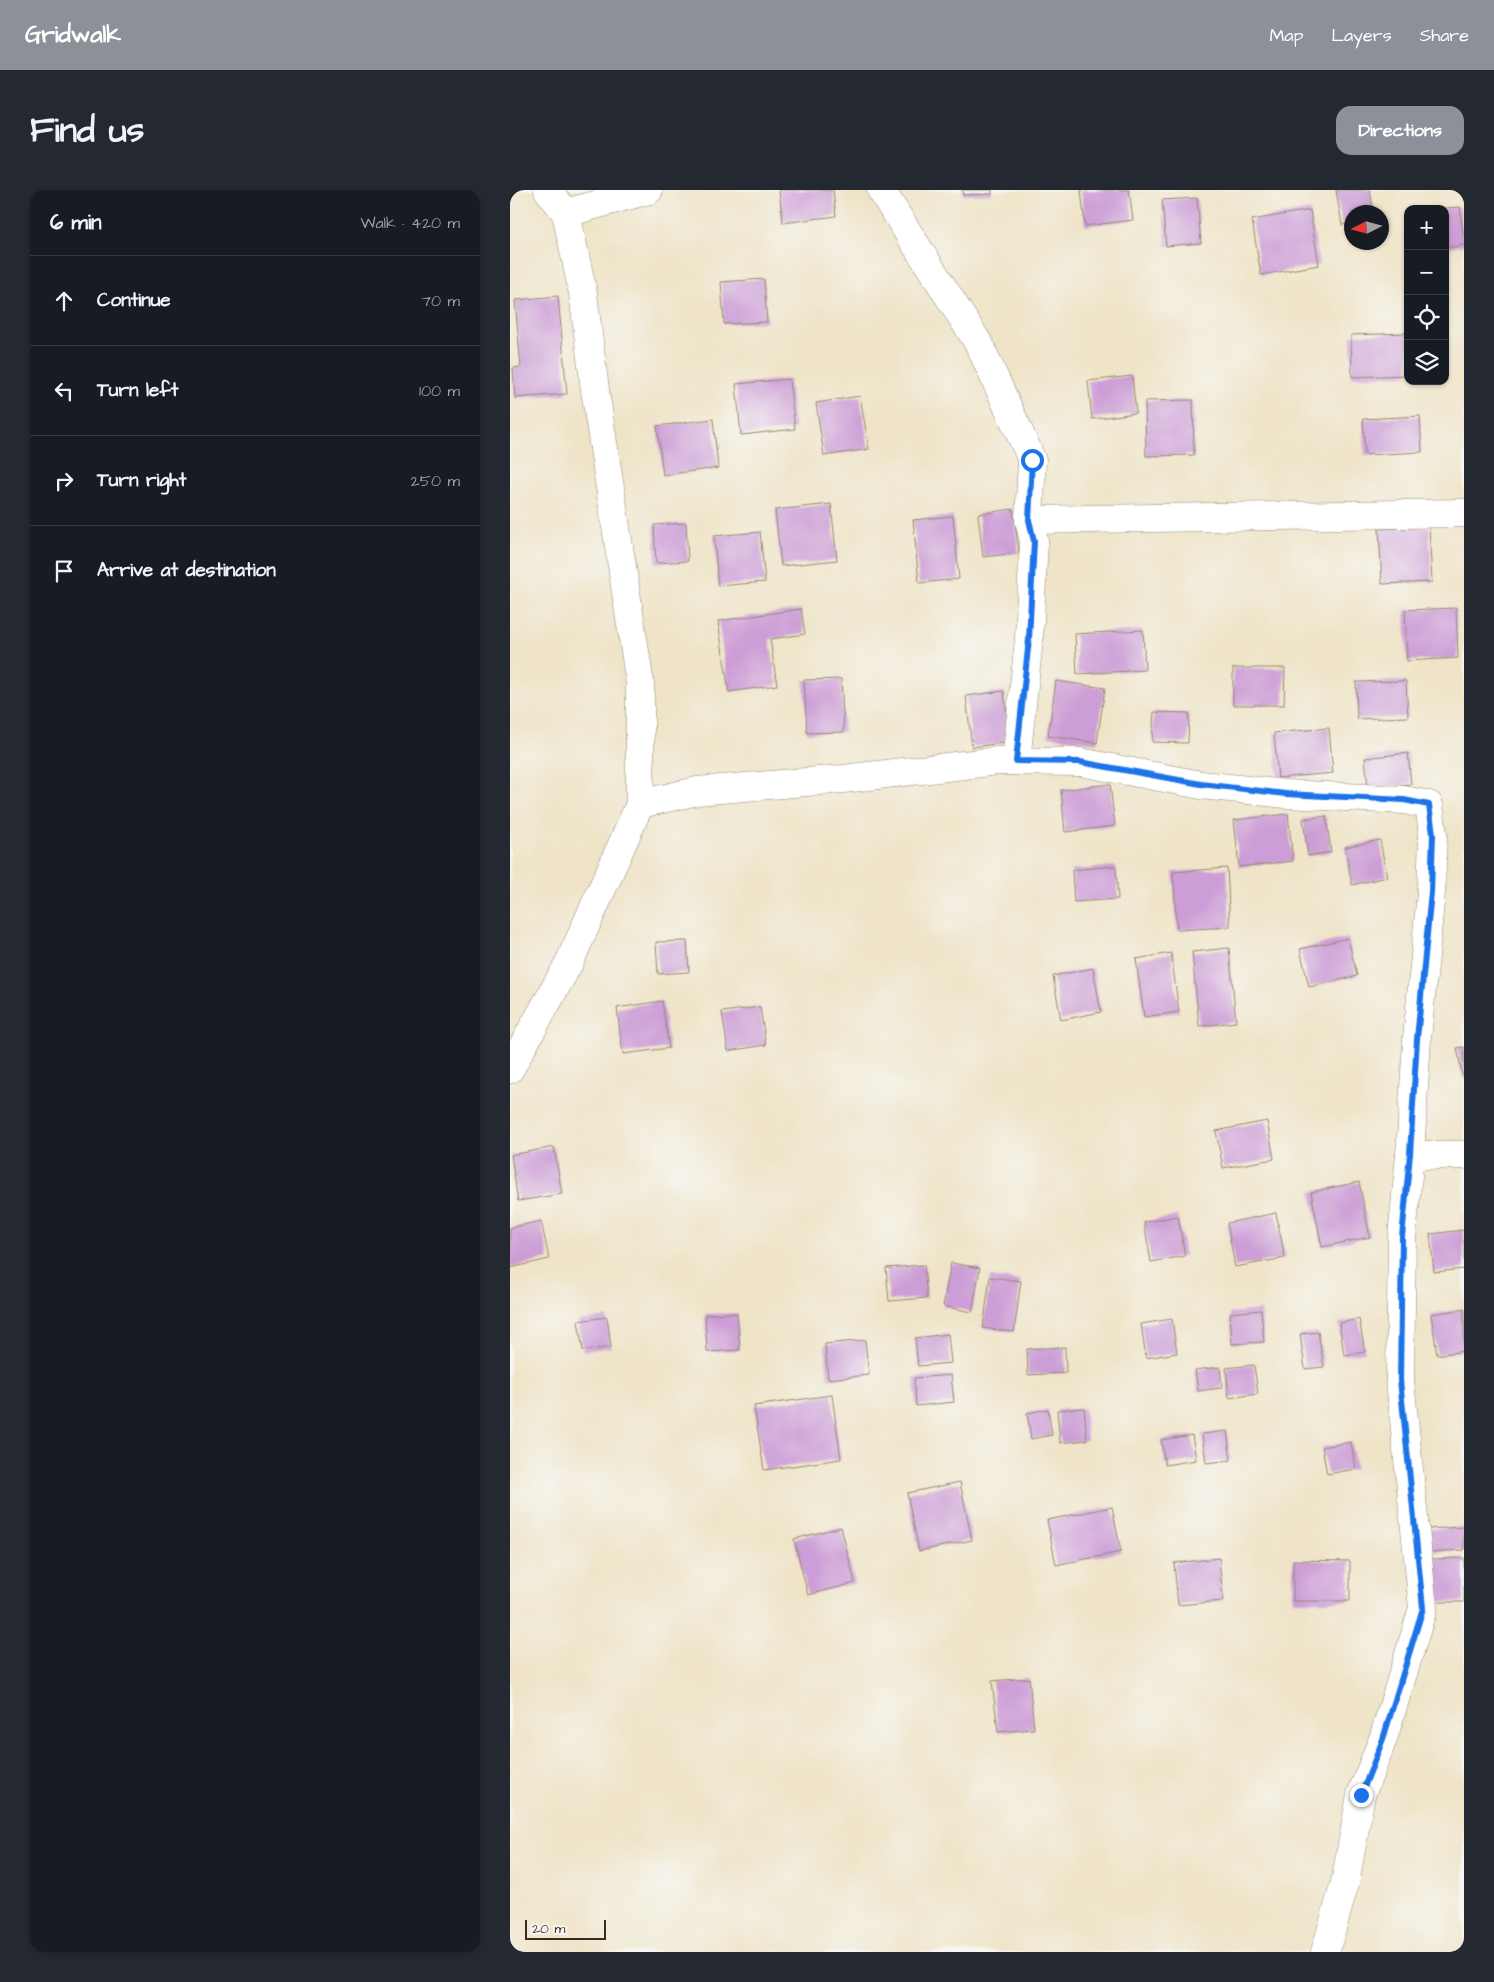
<!DOCTYPE html>
<meta charset="utf-8">
<style>
body{margin:0;font-family:"Architects Daughter",sans-serif;background:#242831;color:#f1f3f6}
.controls{position:absolute;right:15px;top:15px;display:grid;overflow:hidden;border-radius:10px;box-shadow:0 1px 4px #0004}
.controls button{width:45px;height:45px;display:grid;place-items:center;padding:0;border:0;border-bottom:1px solid #363941;background:#171b24;color:#f1f3f6;font:25px sans-serif}
.compass{position:absolute;left:834px;top:15px;width:45px;height:45px;border-radius:50%;background:#171b24;box-shadow:0 1px 4px #0004;rotate:264deg}
.scale{position:absolute;left:15px;bottom:12px;width:81px;box-sizing:border-box;padding-left:5px;border:2px solid #3b2a1e;border-top:0;font-size:14px;line-height:18px;white-space:nowrap;color:#3b2a1e;-webkit-text-stroke:4px #f6f6f2;paint-order:stroke}
.stop{position:absolute;width:15px;height:15px;margin:-11px;border:4px solid #1a73e8;border-radius:50%;background:#fff}
.stop.end{background:#1a73e8;border-color:#fff;box-shadow:0 1px 5px #0008}
.list{margin:0;padding:0;list-style:none}
h2{display:flex;justify-content:space-between;align-items:center;height:65px;margin:0;padding:0 20px;font-size:21px}
h2 small{font-size:16px;font-weight:400;color:#9ea1a6}
.list li{display:grid;grid-template-columns:32px 1fr auto;gap:15px;align-items:center;box-sizing:border-box;height:90px;padding:0 20px;border-top:1px solid #363941}
.list b{display:block;font-size:19px;white-space:nowrap}
.list em{font-size:16px;font-style:normal;color:#9ea1a6}
.icon{flex:none;width:28px;height:28px;fill:none;stroke:currentColor;stroke-width:2;stroke-linecap:round;stroke-linejoin:round}
.map{position:relative;flex:none;width:954px;height:1762px;overflow:hidden;border-radius:15px}
header{display:flex;align-items:center;gap:30px;box-sizing:border-box;height:70px;padding:0 25px;background:#8c9099;color:#fff}
header strong{font-size:24px}
nav{display:flex;gap:28px;margin-inline-start:auto;font-size:18px}
.intro{display:flex;align-items:center;justify-content:space-between;box-sizing:border-box;height:120px;padding:0 30px}
h1{margin:0;font-size:35px}
.button{padding:12px 22px;border-radius:15px;background:#8c9099;color:#fff;font-size:18px;font-weight:700}
main{display:flex;gap:30px;padding:0 30px}
aside{flex:1;background:#171b24;border-radius:15px;box-shadow:0 1px 4px #0004}
.map>svg:first-child{display:block}
.building{fill:#cc9dd6}
.lines{fill:none;stroke-linecap:round;stroke-linejoin:round}
.minor-casing{stroke:#958773;stroke-width:29}
.minor{stroke:#fff;stroke-width:28}
.route{stroke:#1a73e8;stroke-width:6}
</style>
<header>
<strong>Gridwalk</strong>
<nav><a>Map</a><a>Layers</a><a>Share</a></nav>
</header>
<div class="intro"><h1>Find us</h1><a class="button">Directions</a></div>
<main>
<aside>
<h2>6 min<small>Walk · 420 m</small></h2>
<ul class="list">
<li><svg class="icon" aria-label="ahead" viewBox="0 0 24 24"><path d="M12 20V5M6 11l6-6 6 6"/></svg><div><b>Continue</b></div><em>70 m</em></li>
<li><svg class="icon" aria-label="left" viewBox="0 0 24 24"><path d="M17 20v-9H6M10 6l-5 5 5 5"/></svg><div><b>Turn left</b></div><em>100 m</em></li>
<li><svg class="icon" aria-label="right" viewBox="0 0 24 24"><path d="M7 20v-9h11M14 6l5 5-5 5"/></svg><div><b>Turn right</b></div><em>250 m</em></li>
<li><svg class="icon" aria-label="arrive" viewBox="0 0 24 24"><path d="M6 21V4h12l-3 4 3 4H6"/></svg><div><b>Arrive at destination</b></div></li>
</ul>
</aside>
<div class="map">
<svg width="954" height="1762" viewBox="0 0 954 1762">
<rect width="100%" height="100%" fill="#f6f6f2"/>
<filter id="ink" filterUnits="userSpaceOnUse"><feTurbulence type="fractalNoise" baseFrequency=".02" numOctaves="2"/><feDisplacementMap in="SourceGraphic" scale="10" xChannelSelector="R" yChannelSelector="G"/><feConvolveMatrix kernelMatrix="1 2 1 2 8 2 1 2 1" color-interpolation-filters="sRGB"/></filter>
<filter id="wash" filterUnits="userSpaceOnUse"><feTurbulence type="fractalNoise" baseFrequency=".0096" numOctaves="4" result="noise"/><feDisplacementMap in="SourceGraphic" scale="20" xChannelSelector="R" yChannelSelector="G"/><feGaussianBlur stdDeviation="1.12" result="paint"/><feColorMatrix in="noise" values="0 0 0 0 0 0 0 0 0 0 0 0 0 0 0 0 0 1.4 0 .05"/><feComposite in="paint" operator="in"/></filter>
<g filter="url(#wash)">
<rect width="100%" height="100%" fill="#efe4c8"/>
<g id="blocks">
<g class="building">
<polygon points="269,0 323,0 326,26 273,33"/>
<polygon points="452,0 482,0 482,4 453,5"/>
<polygon points="571,0 619,0 623,30 575,36"/>
<polygon points="826,0 860,0 864,22 842,22 842,33 832,35"/>
<polygon points="687,8 691,53 656,56 652,10"/>
<polygon points="950,17 954,55 935,58 935,18"/>
<polygon points="800,20 809,75 751,85 742,30"/>
<polygon points="254,89 257,132 214,134 211,92"/>
<polygon points="48,106 57,204 5,208 3,178 11,177 5,110"/>
<polygon points="898,143 898,185 842,187 841,145"/>
<polygon points="622,186 626,223 582,229 578,191"/>
<polygon points="279,189 285,239 231,245 226,194"/>
<polygon points="350,206 359,259 314,266 306,213"/>
<polygon points="683,210 684,265 636,266 635,211"/>
<polygon points="910,226 912,262 855,265 853,229"/>
<polygon points="203,229 208,278 153,285 147,236"/>
<polygon points="321,314 327,370 271,376 265,320"/>
<polygon points="503,319 509,363 473,367 468,324"/>
<polygon points="443,326 449,389 409,393 403,330"/>
<polygon points="176,333 178,371 146,373 144,335"/>
<polygon points="919,337 922,392 872,394 869,339"/>
<polygon points="250,342 255,392 208,396 204,346"/>
<polygon points="946,418 948,468 897,471 895,420"/>
<polygon points="291,419 295,444 260,449 267,495 219,502 208,431"/>
<polygon points="633,440 635,480 567,484 565,444"/>
<polygon points="723,478 775,478 774,515 723,515"/>
<polygon points="331,489 334,542 297,543 294,490"/>
<polygon points="546,491 595,498 587,553 538,546"/>
<polygon points="896,491 898,527 847,529 846,492"/>
<polygon points="494,501 500,552 462,557 456,506"/>
<polygon points="644,522 679,523 678,553 642,552"/>
<polygon points="819,538 823,583 768,588 764,543"/>
<polygon points="898,563 901,594 858,598 855,568"/>
<polygon points="600,594 605,636 555,642 551,600"/>
<polygon points="778,624 783,671 729,677 724,630"/>
<polygon points="816,626 821,662 798,666 793,629"/>
<polygon points="870,650 877,687 842,695 835,657"/>
<polygon points="606,676 608,709 564,712 562,680"/>
<polygon points="717,678 720,737 667,740 663,682"/>
<polygon points="838,748 847,786 799,797 790,759"/>
<polygon points="177,751 179,782 148,784 146,752"/>
<polygon points="719,758 726,832 689,836 682,762"/>
<polygon points="661,763 669,822 634,827 626,769"/>
<polygon points="583,778 591,822 551,830 543,786"/>
<polygon points="152,811 159,858 113,864 107,818"/>
<polygon points="250,817 256,855 218,861 212,822"/>
<polygon points="954,857 954,889 953,889 947,858"/>
<polygon points="757,931 764,969 713,978 706,941"/>
<polygon points="44,957 52,1004 8,1011 1,965"/>
<polygon points="849,992 860,1047 812,1057 801,1002"/>
<polygon points="766,1023 775,1068 725,1077 717,1033"/>
<polygon points="668,1026 675,1066 641,1072 634,1032"/>
<polygon points="31,1031 39,1069 0,1078 0,1038"/>
<polygon points="954,1040 954,1079 924,1082 920,1044"/>
<polygon points="441,1073 470,1078 462,1122 433,1116"/>
<polygon points="414,1075 417,1108 379,1111 376,1078"/>
<polygon points="480,1087 511,1091 504,1142 473,1138"/>
<polygon points="954,1119 954,1161 927,1165 921,1124"/>
<polygon points="751,1120 754,1152 722,1154 720,1123"/>
<polygon points="227,1123 230,1160 197,1162 195,1124"/>
<polygon points="97,1127 101,1157 73,1161 68,1131"/>
<polygon points="662,1129 667,1163 636,1168 631,1134"/>
<polygon points="849,1129 855,1162 834,1165 829,1133"/>
<polygon points="808,1142 814,1177 795,1179 790,1144"/>
<polygon points="438,1144 441,1173 408,1176 405,1148"/>
<polygon points="355,1150 359,1185 318,1189 315,1154"/>
<polygon points="555,1157 556,1183 518,1185 517,1159"/>
<polygon points="744,1175 748,1204 719,1208 716,1178"/>
<polygon points="710,1177 712,1198 688,1201 685,1180"/>
<polygon points="441,1185 444,1212 406,1216 404,1188"/>
<polygon points="322,1205 331,1269 254,1280 244,1216"/>
<polygon points="574,1218 577,1250 550,1253 547,1220"/>
<polygon points="538,1219 542,1245 521,1249 517,1223"/>
<polygon points="717,1241 721,1270 696,1273 692,1244"/>
<polygon points="682,1245 686,1270 655,1275 651,1250"/>
<polygon points="841,1252 846,1279 817,1284 812,1257"/>
<polygon points="450,1292 462,1350 409,1361 397,1303"/>
<polygon points="602,1317 611,1362 546,1375 537,1330"/>
<polygon points="331,1337 345,1393 298,1405 284,1349"/>
<polygon points="954,1337 954,1360 919,1362 918,1339"/>
<polygon points="709,1368 713,1411 668,1415 664,1373"/>
<polygon points="954,1368 954,1412 921,1412 920,1369"/>
<polygon points="783,1370 840,1371 840,1411 783,1411"/>
<polygon points="519,1488 524,1539 488,1542 482,1491"/>
</g>
</g>
</g>
<g filter="url(#ink)">
<use href="#blocks" fill-opacity="0" stroke="#958773" stroke-width="1"/>
<g class="lines">
<defs>
<g id="minor">
<polyline points="371,0 469,154 522,270 519,330 524,351 519,449 506,571"/>
<polyline points="56,23 139,0"/>
<polyline points="519,330 954,323"/>
<polyline points="130,614 187,601 333,589 488,571 570,572 691,595 776,604 894,610 919,615 923,644 921,702 907,849 900,965 892,1047 890,1190 913,1418 873,1549 851,1605 835,1693 815,1762"/>
<polyline points="0,879 59,773 130,614 130,494 85,200 73,103 56,23 38,0"/>
<polyline points="900,965 954,965"/>
</g>
</defs>
<use href="#minor" class="minor-casing"/>
<use href="#minor" class="minor"/>
</g>
</g>
<g class="lines" filter="url(#ink)">
<polyline class="route" points="522,270 519,330 524,351 519,449 506,571 570,572 691,594 776,604 894,610 919,615 923,644 921,702 907,849 900,964 892,1047 890,1190 913,1418 873,1549 851,1605"/>
</g>
</svg>
<div class="controls">
<button>+</button>
<button>−</button>
<button><svg class="icon" aria-label="locate" viewBox="0 0 24 24"><circle cx="12" cy="12" r="6"/><path d="M12 2v4M12 18v4M2 12h4M18 12h4"/></svg></button>
<button><svg class="icon" aria-label="layers" viewBox="0 0 24 24"><path d="M12 4l9 5-9 5-9-5zM3 14l9 5 9-5"/></svg></button>
</div>
<svg class="compass" viewBox="-18 -18 36 36"><path d="M0-13l5 13h-10z" fill="#e53935"/><path d="M0 13l5-13h-10z" fill="#9ea1a6"/></svg>
<div class="scale">20 m</div>
<div class="stop" style="left:522px;top:270px"></div>
<div class="stop end" style="left:851px;top:1605px"></div>
</div>
</main>
